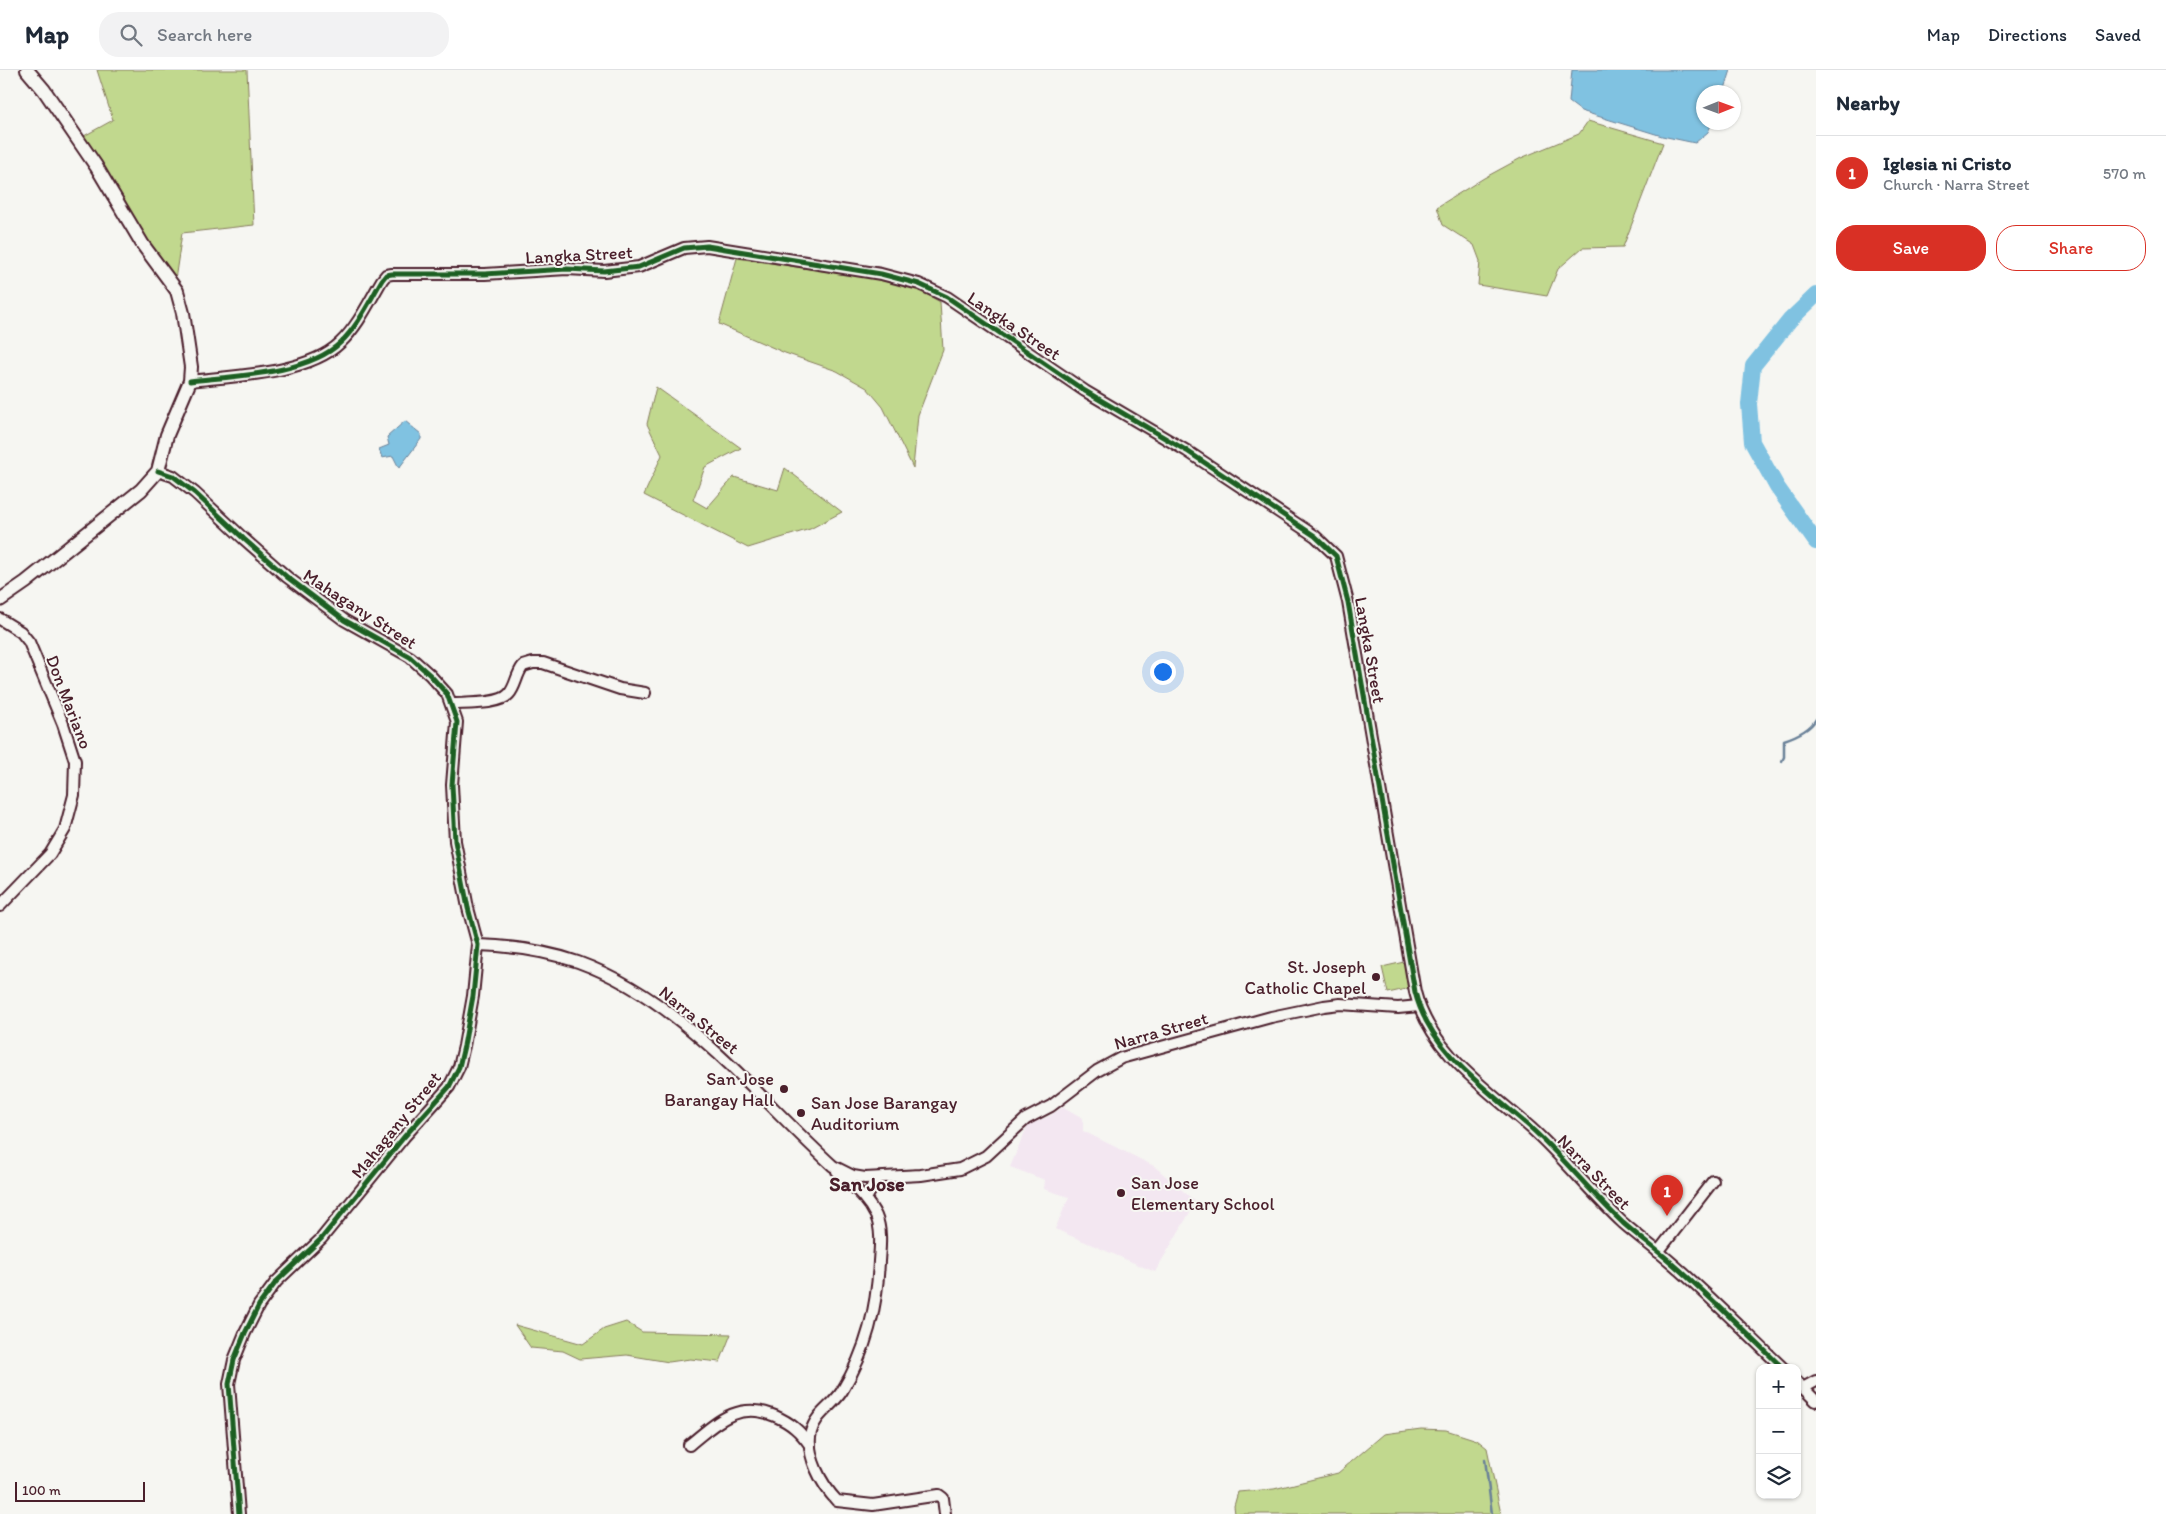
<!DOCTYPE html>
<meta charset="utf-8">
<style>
body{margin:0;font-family:Itim,sans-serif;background:#f2f2f3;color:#1f2937}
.controls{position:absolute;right:15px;bottom:15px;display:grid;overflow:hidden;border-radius:10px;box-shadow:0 1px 4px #0004}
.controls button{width:45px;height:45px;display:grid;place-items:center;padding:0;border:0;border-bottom:1px solid #e0e1e3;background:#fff;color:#1f2937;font:25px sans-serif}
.compass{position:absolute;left:1696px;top:15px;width:45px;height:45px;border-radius:50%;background:#fff;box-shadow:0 1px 4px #0004;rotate:89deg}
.scale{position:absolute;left:15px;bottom:12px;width:130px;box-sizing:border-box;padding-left:5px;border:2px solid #4a1f2b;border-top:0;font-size:14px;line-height:18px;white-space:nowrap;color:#4a1f2b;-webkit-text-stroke:4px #f6f6f2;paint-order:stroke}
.you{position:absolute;left:1162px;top:601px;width:18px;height:18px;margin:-12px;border:4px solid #fff;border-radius:50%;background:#1a73e8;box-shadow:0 0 0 8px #1a73e833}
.badge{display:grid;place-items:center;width:32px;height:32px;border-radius:50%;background:#d93025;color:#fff;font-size:16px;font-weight:700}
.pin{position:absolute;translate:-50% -41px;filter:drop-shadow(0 1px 2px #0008)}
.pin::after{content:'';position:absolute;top:26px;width:18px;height:15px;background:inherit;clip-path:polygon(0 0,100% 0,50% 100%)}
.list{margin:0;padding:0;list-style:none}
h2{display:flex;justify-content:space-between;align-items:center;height:65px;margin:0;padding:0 20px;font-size:21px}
h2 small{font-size:16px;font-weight:400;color:#747a83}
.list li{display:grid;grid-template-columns:32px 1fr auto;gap:15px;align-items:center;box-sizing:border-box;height:75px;padding:0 20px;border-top:1px solid #e0e1e3}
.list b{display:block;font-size:19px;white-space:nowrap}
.list p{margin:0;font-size:16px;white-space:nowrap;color:#747a83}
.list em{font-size:16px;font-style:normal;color:#747a83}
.actions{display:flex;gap:10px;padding:15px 20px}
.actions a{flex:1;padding:11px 0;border:1px solid #d93025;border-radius:20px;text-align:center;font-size:18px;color:#d93025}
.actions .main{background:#d93025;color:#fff}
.icon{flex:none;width:28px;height:28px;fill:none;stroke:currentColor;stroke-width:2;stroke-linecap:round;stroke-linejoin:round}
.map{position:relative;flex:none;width:1816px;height:1444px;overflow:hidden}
header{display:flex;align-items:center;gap:30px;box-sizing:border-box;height:70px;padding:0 25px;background:#fff;border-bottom:1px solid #e0e1e3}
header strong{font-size:24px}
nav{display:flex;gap:28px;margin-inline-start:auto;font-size:18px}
.search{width:350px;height:45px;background:#f2f2f3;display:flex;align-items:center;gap:12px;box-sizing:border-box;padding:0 18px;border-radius:20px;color:#747a83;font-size:19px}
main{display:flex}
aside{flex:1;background:#fff}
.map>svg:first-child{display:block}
.built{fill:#f3e7f1}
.green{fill:#c1d88e;stroke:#867c5c}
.water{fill:#80c2e1;stroke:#6a8198}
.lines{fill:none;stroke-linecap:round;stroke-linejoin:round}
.stream{stroke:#6a8198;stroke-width:2.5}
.river{stroke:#80c2e1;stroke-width:16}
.minor-casing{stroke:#4a1f2b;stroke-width:14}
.tertiary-casing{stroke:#4a1f2b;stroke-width:16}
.minor{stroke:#f6f6f2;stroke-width:10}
.tertiary{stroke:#f6f6f2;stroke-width:12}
.cycleway-casing{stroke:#f6f6f2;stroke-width:8}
.cycleway{stroke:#1b5e20;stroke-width:5}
.poi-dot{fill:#4a1f2b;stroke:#f6f6f2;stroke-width:2}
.labels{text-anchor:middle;stroke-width:4;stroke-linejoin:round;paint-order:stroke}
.street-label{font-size:18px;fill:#4a1f2b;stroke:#f6f6f2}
.poi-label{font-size:18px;fill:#4a1f2b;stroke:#f6f6f2;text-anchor:end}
.quarter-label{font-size:20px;font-weight:bold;fill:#4a1f2b;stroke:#f6f6f2}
</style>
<header>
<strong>Map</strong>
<div class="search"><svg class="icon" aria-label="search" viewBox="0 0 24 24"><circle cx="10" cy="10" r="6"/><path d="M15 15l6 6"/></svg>Search here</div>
<nav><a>Map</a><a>Directions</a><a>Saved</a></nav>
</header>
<main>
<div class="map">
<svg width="1816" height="1444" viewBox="0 0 1816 1444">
<rect width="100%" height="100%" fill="#f6f6f2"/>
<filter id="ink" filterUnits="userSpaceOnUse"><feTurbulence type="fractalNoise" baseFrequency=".02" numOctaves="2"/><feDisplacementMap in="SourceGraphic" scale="10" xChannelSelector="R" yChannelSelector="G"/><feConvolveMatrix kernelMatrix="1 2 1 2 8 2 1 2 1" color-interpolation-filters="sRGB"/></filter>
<g filter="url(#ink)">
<polygon class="built" points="1063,1037 1083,1048 1083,1061 1154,1096 1196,1132 1155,1202 1055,1159 1069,1127 1044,1119 1045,1110 1010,1097 1028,1055 1050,1046"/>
<g class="green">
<polygon points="97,0 247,0 254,155 182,163 175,210 146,171 84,66 113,50"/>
<polygon points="1588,51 1663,73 1623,177 1582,178 1558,199 1547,226 1478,215 1480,191 1474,175 1443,155 1437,137 1484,108 1521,88 1579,64"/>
<polygon points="737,188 870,208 916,218 940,232 943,280 918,345 913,398 883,337 867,318 837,301 785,283 719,254"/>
<polygon points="656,317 741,378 705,397 693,430 707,438 734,407 778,420 785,398 842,442 810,459 748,478 644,425 662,385 647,354"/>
<polygon points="1404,892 1410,918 1388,923 1382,897"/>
<polygon points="626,1252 642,1262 731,1264 720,1292 690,1289 669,1292 627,1285 580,1289 563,1281 531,1278 515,1255 583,1274 604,1259"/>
<polygon points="1421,1359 1446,1360 1477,1370 1487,1378 1501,1444 1235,1444 1234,1436 1238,1422 1274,1419 1338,1403 1384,1364"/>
</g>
<g class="water">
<polygon points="1572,0 1731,0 1724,22 1704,22 1704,52 1712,53 1708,62 1695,73 1662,66 1581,41 1569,32"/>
<polygon points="405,351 421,364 421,369 399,398 393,386 382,388 379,379 389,375 387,367"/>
</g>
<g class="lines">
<g class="stream">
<path d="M 1782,691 L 1784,687 L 1784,670 C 1796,666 1810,660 1816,649"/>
<polyline points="1485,1389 1492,1444"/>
</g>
<polyline class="river" points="1816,225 1790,250 1753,296 1749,334 1752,372 1777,417 1816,472"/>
<defs>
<g id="minor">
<path d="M 190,311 C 234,306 308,304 340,273 C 358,256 369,232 382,210 L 386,205 L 392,204 L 485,204 L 567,199 L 604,201 L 639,197 L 684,178 L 707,176 L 881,204 L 919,214 L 947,227 L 1085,321 L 1187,381 L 1315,466 L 1336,486 L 1348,532 L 1415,922 C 1430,982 1488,1020 1531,1058 C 1564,1088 1591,1123 1623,1153 C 1639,1167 1657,1180 1673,1194 C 1711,1227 1746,1263 1783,1298"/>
<polyline points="158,401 173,406 195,423 244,469 287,507 344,550 410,587 430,605 447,624 457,652 452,715 455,771 468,838 478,875 473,926 464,976 459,997 449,1017 404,1067 321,1169 276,1212 259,1235 245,1263 234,1290 229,1314 239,1444"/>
<polyline points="0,549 21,562 29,572 63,654 75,691 74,725 65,759 50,784 0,836"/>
<path d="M 452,634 C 466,633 499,635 509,624 C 516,616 516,605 523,596 L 533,593 L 543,593 L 620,619 L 645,623"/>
<path d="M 478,875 C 512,876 546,881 578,892 C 683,930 754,1024 833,1096 L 853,1106 L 865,1108 L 921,1105 L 960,1099 L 986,1086 L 1026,1049 L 1051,1036 L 1097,1001 L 1121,988 L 1271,947 L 1324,936 L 1340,934 L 1398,938 L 1419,936"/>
<path d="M 837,1101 C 851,1115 867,1127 876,1146 C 882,1160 880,1177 879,1191 C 877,1238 867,1280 842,1321 C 832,1337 816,1343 811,1362 C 805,1385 822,1415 837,1431 L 873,1435 L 939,1425 L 943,1428 L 945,1444"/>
<polyline points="866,1129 877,1108"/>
<polyline points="1658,1182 1713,1111"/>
<polyline points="1797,1312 1816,1331"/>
<polyline points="1803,1318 1816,1311"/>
<path d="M 689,1375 C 716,1353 738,1330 775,1346 C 791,1353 800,1361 810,1375"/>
</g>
<polyline id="tertiary" points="0,530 26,512 141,420 158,401 167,365 190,311 191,297 183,243 177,221 143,175 96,96 44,20 27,0"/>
</defs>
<use href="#minor" class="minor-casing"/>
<use href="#tertiary" class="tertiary-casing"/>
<use href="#minor" class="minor"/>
<use href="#tertiary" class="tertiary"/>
<defs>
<g id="cycleway">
<path d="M 190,311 C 234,306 308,304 340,273 C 358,256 369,232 382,210 L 386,205 L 392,204 L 485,204 L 567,199 L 604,201 L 639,197 L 684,178 L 707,176 L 881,204 L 919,214 L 947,227 L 1085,321 L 1187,381 L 1315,466 L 1336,486 L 1348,532 L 1415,922 C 1430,982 1488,1020 1531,1058 C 1564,1088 1591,1123 1623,1153 C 1639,1167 1657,1180 1673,1194 C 1711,1227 1746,1263 1783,1298"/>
<polyline points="158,401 173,406 195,423 244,469 287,507 344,550 410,587 430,605 447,624 457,652 452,715 455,771 468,838 478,875 473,926 464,976 459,997 449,1017 404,1067 321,1169 276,1212 259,1235 245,1263 234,1290 229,1314 239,1444"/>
</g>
</defs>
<use href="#cycleway" class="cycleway-casing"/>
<use href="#cycleway" class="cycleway"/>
</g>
</g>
<g class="poi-dot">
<circle cx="1376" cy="907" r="5"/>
<circle cx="784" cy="1019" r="5"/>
<circle cx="801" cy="1043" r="5"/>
<circle cx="1121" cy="1123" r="5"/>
</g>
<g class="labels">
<g class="street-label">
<text transform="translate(579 185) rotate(-3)" y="6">Langka Street</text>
<text transform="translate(1014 256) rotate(34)" y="6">Langka Street</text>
<text transform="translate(360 539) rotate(33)" y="6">Mahagany Street</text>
<text transform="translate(1370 580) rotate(80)" y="6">Langka Street</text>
<text transform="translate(69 632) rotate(69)" y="6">Don Mariano</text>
<text transform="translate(699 950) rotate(39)" y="6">Narra Street</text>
<text transform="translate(1161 961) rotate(-16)" y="6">Narra Street</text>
<text transform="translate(396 1055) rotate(-51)" y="6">Mahagany Street</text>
<text transform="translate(1594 1102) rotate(46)" y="6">Narra Street</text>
</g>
<g class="poi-label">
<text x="1366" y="903">St. Joseph<tspan x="1366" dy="21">Catholic Chapel</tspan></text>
<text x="774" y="1015">San Jose<tspan x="774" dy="21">Barangay Hall</tspan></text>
<text x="811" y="1039" text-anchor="start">San Jose Barangay<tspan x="811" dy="21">Auditorium</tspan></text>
<text x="1131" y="1119" text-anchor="start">San Jose<tspan x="1131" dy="21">Elementary School</tspan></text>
</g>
<g class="quarter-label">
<text x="867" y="1121">San Jose</text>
</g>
</g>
</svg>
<div class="controls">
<button>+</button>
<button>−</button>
<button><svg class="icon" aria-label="layers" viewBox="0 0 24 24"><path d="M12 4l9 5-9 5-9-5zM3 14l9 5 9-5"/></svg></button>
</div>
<svg class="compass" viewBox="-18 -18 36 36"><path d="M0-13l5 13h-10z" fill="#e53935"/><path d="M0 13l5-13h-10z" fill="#747a83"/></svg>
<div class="scale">100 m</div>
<div class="you"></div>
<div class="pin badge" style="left:1667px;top:1146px">1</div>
</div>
<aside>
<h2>Nearby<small></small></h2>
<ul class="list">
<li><span class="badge">1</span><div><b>Iglesia ni Cristo</b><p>Church · Narra Street</p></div><em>570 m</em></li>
</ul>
<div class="actions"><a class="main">Save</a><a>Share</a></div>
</aside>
</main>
